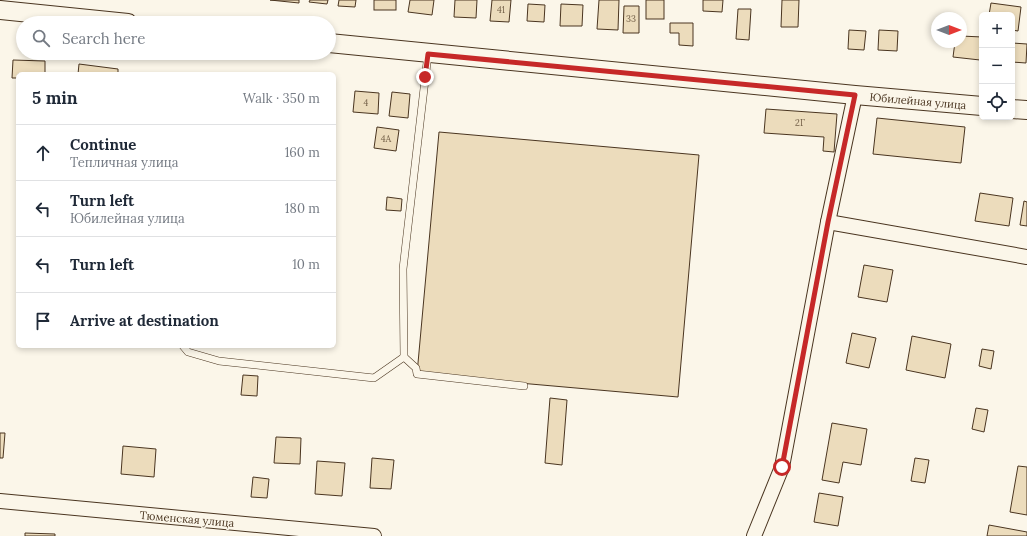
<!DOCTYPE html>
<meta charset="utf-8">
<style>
body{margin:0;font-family:Lora,serif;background:#f6f6f7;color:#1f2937}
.controls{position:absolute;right:12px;top:12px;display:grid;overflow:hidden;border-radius:6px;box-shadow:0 2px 6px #0003}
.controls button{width:36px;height:36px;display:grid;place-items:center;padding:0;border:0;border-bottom:1px solid #e0e1e3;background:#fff;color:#1f2937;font:20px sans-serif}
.compass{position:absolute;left:931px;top:12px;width:36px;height:36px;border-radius:50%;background:#fff;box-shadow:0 2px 6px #0003;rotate:90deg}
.stop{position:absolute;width:12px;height:12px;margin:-9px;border:3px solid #c62828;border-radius:50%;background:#fff}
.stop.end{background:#c62828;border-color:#fff;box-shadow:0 1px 4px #0008}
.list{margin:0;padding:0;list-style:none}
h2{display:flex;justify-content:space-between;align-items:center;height:52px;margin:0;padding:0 16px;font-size:17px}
h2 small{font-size:13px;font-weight:400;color:#747a83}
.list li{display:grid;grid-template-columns:26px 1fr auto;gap:12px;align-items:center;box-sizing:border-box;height:56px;padding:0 16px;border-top:1px solid #e0e1e3}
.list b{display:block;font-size:15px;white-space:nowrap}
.list p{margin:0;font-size:13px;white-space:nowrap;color:#747a83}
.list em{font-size:13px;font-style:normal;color:#747a83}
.icon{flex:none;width:22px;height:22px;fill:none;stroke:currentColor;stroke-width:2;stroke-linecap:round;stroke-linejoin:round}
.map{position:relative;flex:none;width:1027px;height:536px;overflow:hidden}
.search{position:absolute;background:#fff;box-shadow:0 2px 6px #0003;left:16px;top:16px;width:320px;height:44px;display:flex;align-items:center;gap:10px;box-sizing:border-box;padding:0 14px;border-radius:22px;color:#747a83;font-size:15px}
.panel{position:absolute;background:#fff;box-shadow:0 2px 6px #0003;left:16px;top:72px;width:320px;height:276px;border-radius:6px}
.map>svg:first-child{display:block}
.building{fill:#ecdcbc;stroke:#4a3520}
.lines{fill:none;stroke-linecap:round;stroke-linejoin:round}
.service-casing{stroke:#4a3520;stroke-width:8}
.minor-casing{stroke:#4a3520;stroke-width:16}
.tertiary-casing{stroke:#4a3520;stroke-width:20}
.service{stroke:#fbf6e9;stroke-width:7}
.minor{stroke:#fbf6e9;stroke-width:14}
.tertiary{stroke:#fbf6e9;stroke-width:18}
.route{stroke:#c62828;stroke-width:5}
.labels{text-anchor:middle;stroke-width:3;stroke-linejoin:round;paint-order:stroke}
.number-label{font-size:9px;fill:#725f47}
.street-label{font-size:11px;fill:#4a3520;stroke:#fbf6e9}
</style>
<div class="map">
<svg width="1027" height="536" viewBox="0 0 1027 536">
<rect width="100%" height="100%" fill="#fbf6e9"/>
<g class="building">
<polygon points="270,0 299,0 299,3"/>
<polygon points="310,0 328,0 327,4 309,2"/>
<polygon points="339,0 356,0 355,7 338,6"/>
<rect x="374" y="0" width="22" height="10"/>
<polygon points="410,0 434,0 432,15 408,12"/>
<polygon points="455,0 477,0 476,18 454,17"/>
<polygon points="492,0 511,0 509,22 490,21"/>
<polygon points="599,0 619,0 618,30 597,29"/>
<rect x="646" y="0" width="18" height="19"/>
<polygon points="703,0 723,0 722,12 703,11"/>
<polygon points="782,0 799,0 798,27 781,27"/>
<polygon points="991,3 1021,7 1018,31 1012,30 1012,15 989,15"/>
<polygon points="528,4 545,5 544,22 527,21"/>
<polygon points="561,4 583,5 582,26 560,26"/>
<polygon points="624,6 639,6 639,33 623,33"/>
<polygon points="738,9 751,9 749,40 736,39"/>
<polygon points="670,23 693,23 693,46 679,45 679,33 670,33"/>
<polygon points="849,30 866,31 864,50 848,49"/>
<polygon points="879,30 898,31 897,51 878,50"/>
<polygon points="961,36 982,37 980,60 953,57 955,42 961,42"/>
<polygon points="1012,43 1027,44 1026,63 1012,62"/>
<polygon points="13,60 45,61 45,74 18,74 18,78 12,78"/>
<polygon points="79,64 118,69 118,74 78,74"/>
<polygon points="355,91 379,93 378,114 353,112"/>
<polygon points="392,92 410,94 408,118 389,116"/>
<polygon points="766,109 837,114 834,152 823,151 824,137 764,133"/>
<polygon points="877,118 965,127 961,163 873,154"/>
<polygon points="377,127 399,130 396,151 374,148"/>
<polygon points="439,132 699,155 678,397 417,374"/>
<polygon points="980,193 1013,198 1009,226 975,221"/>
<polygon points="387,197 402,199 401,211 386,210"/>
<polygon points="1024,201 1027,202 1027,226 1020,225"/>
<polygon points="864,265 893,270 887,302 858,297"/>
<polygon points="852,333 876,338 869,368 846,363"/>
<polygon points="912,336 951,344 945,378 906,370"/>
<polygon points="982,349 994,351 991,369 979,366"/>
<polygon points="243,375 258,376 257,396 241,395"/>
<polygon points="550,398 567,400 562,465 545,463"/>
<polygon points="976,408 988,410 984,432 972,429"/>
<polygon points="832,423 867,429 861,465 843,462 839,483 822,480"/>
<polygon points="0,433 5,433 3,458 0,458"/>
<polygon points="276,437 301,438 300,464 274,463"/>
<polygon points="123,446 156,449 154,477 121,474"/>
<polygon points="372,458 394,460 391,489 370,488"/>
<polygon points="915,458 929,460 925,483 911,481"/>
<polygon points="317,461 345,463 342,496 315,494"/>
<polygon points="1018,466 1027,467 1027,515 1010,512"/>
<polygon points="253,477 269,479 267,498 251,497"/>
<polygon points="819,493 843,497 838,526 814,522"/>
<polygon points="989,525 1027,532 1027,536 987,536"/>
<polygon points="25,533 55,534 55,536 25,536"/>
</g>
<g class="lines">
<defs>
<g id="service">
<polyline points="428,54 403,269 404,357 416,368 417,374 524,386"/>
<polyline points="183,346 188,352 219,361 374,378 404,357"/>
</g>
<g id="minor">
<polyline points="828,222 1027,257"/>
<polyline points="0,501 374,536"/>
<polyline points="754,536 782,467 828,222 855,95"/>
</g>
<g id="tertiary">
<polyline points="0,10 128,23"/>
<polyline points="329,43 855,95 982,106"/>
<polyline points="1012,109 1027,110"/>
</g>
</defs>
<use href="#service" class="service-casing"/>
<use href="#minor" class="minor-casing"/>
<use href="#tertiary" class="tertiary-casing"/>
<use href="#service" class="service"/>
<use href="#minor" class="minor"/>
<use href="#tertiary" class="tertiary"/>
</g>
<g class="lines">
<polyline class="route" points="425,77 428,54 855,95 828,222 782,467"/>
</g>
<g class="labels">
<g class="number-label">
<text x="501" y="13">41</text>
<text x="631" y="22">33</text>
<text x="366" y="106">4</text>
<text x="800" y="126">2Г</text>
<text x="386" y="142">4А</text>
</g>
<g class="street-label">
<text transform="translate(918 101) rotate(5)" y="4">Юбилейная улица</text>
<text transform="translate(187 519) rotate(5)" y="4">Тюменская улица</text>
</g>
</g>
</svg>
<div class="controls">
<button>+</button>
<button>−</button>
<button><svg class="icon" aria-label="locate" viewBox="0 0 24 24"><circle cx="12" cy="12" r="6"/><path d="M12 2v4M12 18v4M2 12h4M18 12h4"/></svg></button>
</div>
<svg class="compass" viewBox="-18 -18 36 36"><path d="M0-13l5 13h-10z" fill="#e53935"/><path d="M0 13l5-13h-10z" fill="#747a83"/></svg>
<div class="stop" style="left:782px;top:467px"></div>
<div class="stop end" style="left:425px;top:77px"></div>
<div class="search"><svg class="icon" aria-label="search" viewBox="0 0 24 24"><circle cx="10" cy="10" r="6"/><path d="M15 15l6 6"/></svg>Search here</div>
<section class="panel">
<h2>5 min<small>Walk · 350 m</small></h2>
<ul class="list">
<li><svg class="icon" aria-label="ahead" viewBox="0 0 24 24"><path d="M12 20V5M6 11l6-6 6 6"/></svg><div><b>Continue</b><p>Тепличная улица</p></div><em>160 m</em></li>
<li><svg class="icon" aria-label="left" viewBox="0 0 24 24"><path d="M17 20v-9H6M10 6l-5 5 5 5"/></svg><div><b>Turn left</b><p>Юбилейная улица</p></div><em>180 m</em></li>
<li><svg class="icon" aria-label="left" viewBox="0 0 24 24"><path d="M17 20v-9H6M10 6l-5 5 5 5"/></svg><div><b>Turn left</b></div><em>10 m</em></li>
<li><svg class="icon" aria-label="arrive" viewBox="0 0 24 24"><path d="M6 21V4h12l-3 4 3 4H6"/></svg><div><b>Arrive at destination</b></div></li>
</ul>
</section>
</div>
